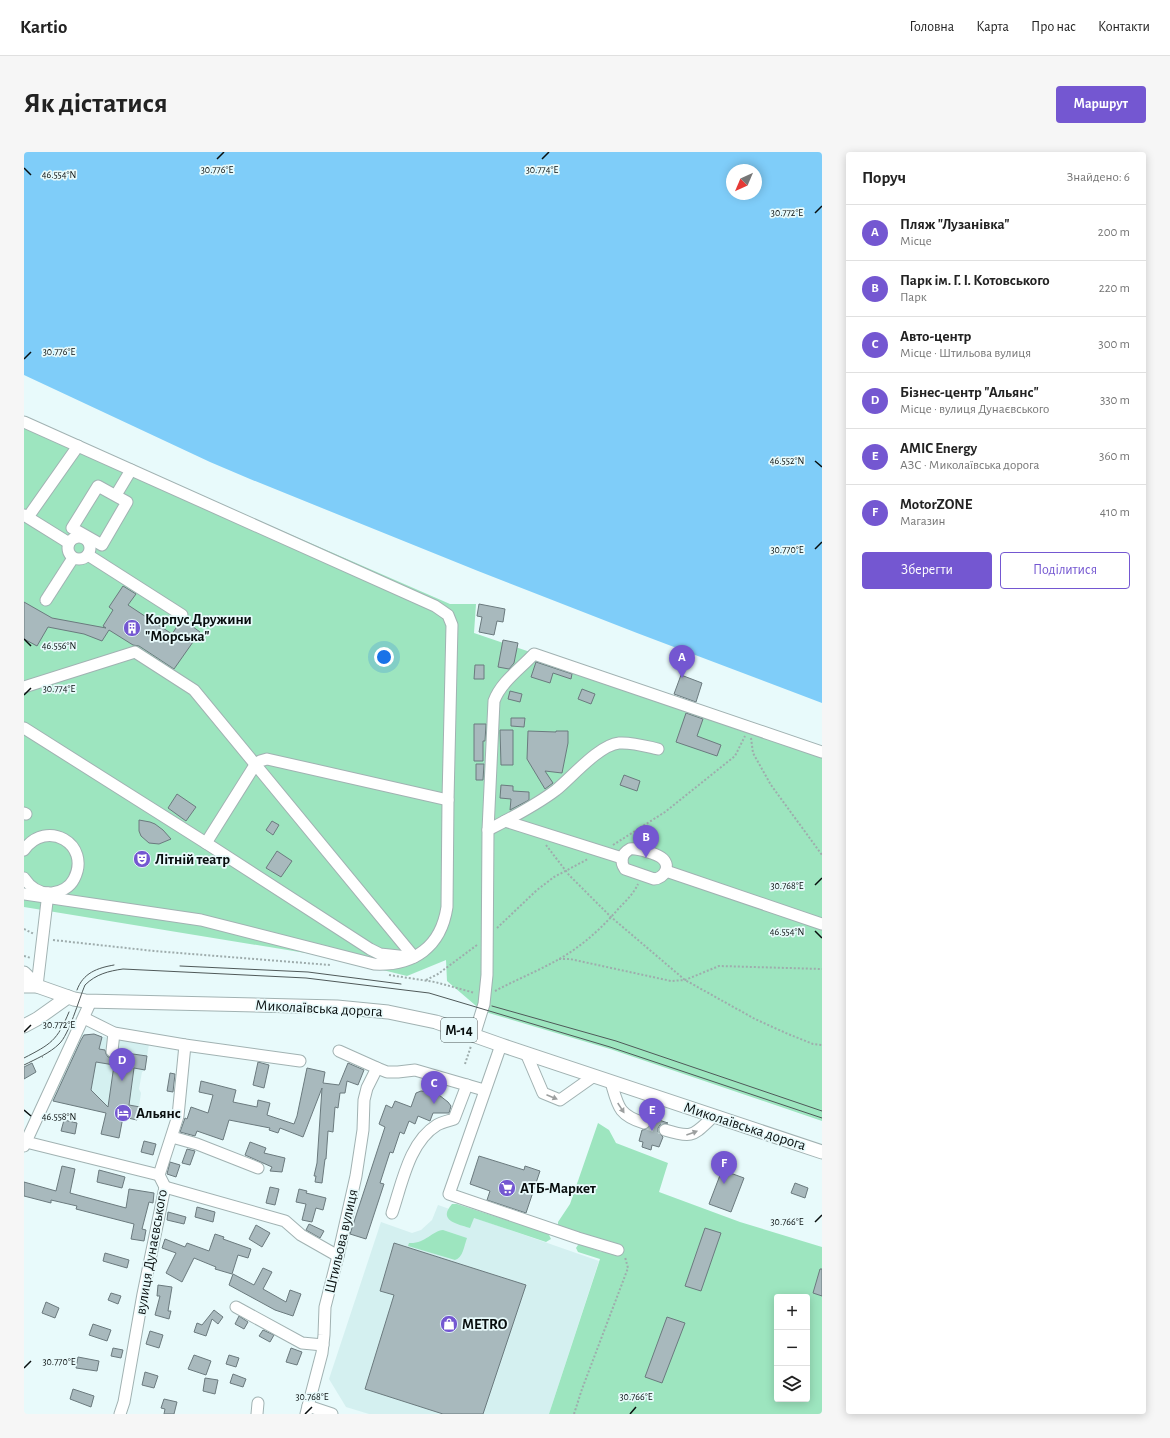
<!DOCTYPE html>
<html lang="uk">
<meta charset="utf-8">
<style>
body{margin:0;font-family:"Alegreya Sans",sans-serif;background:#f6f6f6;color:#222}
.controls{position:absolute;right:12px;bottom:12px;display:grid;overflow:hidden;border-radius:4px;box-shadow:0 2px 10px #0003}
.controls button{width:36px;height:36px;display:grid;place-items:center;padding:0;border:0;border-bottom:1px solid #e0e0e0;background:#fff;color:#222;font:20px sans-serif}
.compass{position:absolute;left:702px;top:12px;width:36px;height:36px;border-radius:50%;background:#fff;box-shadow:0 2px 10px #0003;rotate:224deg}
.you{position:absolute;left:360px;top:505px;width:14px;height:14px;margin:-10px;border:3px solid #fff;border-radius:50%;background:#1a73e8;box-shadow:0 0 0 6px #1a73e833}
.badge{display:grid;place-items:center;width:26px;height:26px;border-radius:50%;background:#7457d1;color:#fff;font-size:13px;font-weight:700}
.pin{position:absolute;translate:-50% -33px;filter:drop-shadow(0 1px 2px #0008)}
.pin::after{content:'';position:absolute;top:21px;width:14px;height:12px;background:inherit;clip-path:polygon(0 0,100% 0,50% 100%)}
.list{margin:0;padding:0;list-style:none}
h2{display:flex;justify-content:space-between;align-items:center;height:52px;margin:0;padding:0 16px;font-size:17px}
h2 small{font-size:13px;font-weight:400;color:#767676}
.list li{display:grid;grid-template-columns:26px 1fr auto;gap:12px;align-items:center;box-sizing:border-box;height:56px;padding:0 16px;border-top:1px solid #e0e0e0}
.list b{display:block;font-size:15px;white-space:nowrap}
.list p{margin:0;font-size:13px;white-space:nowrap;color:#767676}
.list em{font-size:13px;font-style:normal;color:#767676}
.actions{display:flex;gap:8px;padding:12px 16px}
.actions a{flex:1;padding:9px 0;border:1px solid #7457d1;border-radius:4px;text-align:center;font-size:14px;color:#7457d1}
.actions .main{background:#7457d1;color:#fff}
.icon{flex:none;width:22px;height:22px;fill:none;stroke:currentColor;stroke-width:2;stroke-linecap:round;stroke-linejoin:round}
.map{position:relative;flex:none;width:798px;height:1262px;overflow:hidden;border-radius:4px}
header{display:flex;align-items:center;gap:24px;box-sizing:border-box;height:56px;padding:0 20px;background:#fff;border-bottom:1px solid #e0e0e0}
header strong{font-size:19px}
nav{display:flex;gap:22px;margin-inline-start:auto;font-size:14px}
.intro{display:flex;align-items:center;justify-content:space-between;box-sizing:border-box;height:96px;padding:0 24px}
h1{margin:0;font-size:28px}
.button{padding:10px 18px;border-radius:4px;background:#7457d1;color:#fff;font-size:14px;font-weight:700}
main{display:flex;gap:24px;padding:0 24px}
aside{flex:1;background:#fff;border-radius:4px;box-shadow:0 2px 10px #0003}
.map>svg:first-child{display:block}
.built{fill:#d4f0f0}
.green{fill:#9de5bf;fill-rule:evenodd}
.water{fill:#7fcdf9;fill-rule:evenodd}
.building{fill:#a8b9bd;stroke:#6b7a7e;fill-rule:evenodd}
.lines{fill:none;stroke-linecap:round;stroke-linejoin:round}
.minor-tunnel{stroke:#c6d7d7;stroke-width:11;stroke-dasharray:11 5.5;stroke-linecap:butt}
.minor-casing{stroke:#a1b2b2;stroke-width:13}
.major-casing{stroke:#a1b2b2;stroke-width:15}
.path{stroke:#9eacac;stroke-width:2;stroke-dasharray:2 2;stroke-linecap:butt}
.minor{stroke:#fff;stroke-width:11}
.major{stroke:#fff;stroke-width:13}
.tram{stroke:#4f5959;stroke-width:1}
.oneway{fill:#9c9f9f}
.ticks{fill:none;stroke:#080e0e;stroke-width:1.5}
.labels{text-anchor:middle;stroke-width:3.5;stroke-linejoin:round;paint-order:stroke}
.shield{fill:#e8fafb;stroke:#4b5555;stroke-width:1}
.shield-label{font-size:14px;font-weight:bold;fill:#080e0e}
.poi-label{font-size:15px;font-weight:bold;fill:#080e0e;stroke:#e8fafb;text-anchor:start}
.street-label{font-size:15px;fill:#080e0e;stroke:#e8fafb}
.ticks-label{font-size:10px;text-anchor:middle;fill:#080e0e;stroke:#e8fafb;stroke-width:3.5;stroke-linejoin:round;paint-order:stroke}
</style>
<header>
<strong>Kartio</strong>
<nav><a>Головна</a><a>Карта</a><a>Про нас</a><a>Контакти</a></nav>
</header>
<div class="intro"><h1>Як дістатися</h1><a class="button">Маршрут</a></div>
<main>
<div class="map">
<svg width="798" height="1262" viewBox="0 0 798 1262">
<rect width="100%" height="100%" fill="#e8fafb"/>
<g class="built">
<polygon points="55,881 125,892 121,918 118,920 115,937 117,941 113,968 26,948"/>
<polygon points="414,1053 575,1109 525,1262 345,1262 322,1255 305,1227 357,1070 388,1081 397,1078 408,1068"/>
</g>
<g class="green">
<polygon points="0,266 426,452 452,452 450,481 798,599 798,969 586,897 458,859 423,829 422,808 383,824 306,805 0,755"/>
<path d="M 574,971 L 585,978 L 592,991 L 644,1011 L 635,1040 L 716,1070 L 798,1095 L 798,1262 L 525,1262 L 576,1107 L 554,1100 L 552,1096 L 554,1093 L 558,1093 L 578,1100 L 581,1090 L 534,1074 L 534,1070 L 546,1052 ZM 753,1145 L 783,1145 L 783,1247 L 753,1247 Z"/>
<path d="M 428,1052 L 433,1052 L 522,1081 L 525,1083 L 527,1087 L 522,1090 L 450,1066 L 446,1076 C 434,1072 413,1069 428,1052 Z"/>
<path d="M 419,1078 L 443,1086 C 440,1094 439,1106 431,1108 L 384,1094 L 385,1091 C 401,1092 408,1079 419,1078 Z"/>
</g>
<path class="water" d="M 0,0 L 798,0 L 798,551 L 613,481 L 454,419 L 226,327 L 186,310 L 0,223 ZM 708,18 L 732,18 L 732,42 L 708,42 Z"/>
<g class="building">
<polygon points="99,434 112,442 104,453 148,482 156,470 161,469 176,480 150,517 115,494 109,493 85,478 78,489 60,482 24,475 13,494 0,487 0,450 28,466 82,476 79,474 89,458 85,455"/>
<polygon points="455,452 481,457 479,470 473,469 470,483 455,480 458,465 453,464"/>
<polygon points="479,488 494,491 490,511 485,517 474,515"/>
<polygon points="512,510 548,522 547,527 529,521 526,531 507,525"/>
<polygon points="451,513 460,513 460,527 450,527"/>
<polygon points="657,523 678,531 672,550 650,542"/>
<polygon points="558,537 571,542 567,552 554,547"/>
<polygon points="486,539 498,542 496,550 484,547"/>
<polygon points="662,561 679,567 673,584 697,593 693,604 652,590"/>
<polygon points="487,566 501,566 500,575 487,574"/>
<polygon points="450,572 462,572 461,589 459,589 459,609 450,609"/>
<polygon points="476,578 489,578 489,613 477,613"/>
<polygon points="504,579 532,580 532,579 544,579 544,591 538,621 521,619 529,631 521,637 503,607"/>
<polygon points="452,612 460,612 459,628 452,628"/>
<polygon points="600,623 616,629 613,639 596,633"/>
<polygon points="477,633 489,634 489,639 505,640 505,648 486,658 487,647 476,646"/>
<polygon points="153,642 172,655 162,669 144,656"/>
<polygon points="115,668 126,670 131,672 139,678 147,687 135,692 125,691 117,684 115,679"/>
<polygon points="248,669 255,673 249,683 242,678"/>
<polygon points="253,699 268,709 257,725 242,716"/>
<path d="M 70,882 L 78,885 L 75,897 L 81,898 L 82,902 L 84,905 L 91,905 L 95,900 L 123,904 L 121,918 L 110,916 L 105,953 L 116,955 L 113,968 L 99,965 L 95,986 L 77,982 L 82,961 L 29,949 L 57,888 L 60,883 ZM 72,910 L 90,913 L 84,955 L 67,938 Z"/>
<polygon points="234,910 245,913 240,936 229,933"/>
<polygon points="8,911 12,920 0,927 0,915"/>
<polygon points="324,911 340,918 334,933 323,929 321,941 316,941 314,956 311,955 309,980 304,979 302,1007 301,1007 298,1031 291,1030 292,1024 290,1024 293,1011 298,936 279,985 256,976 254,981 245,978 246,976 205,968 199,988 173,979 171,984 156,980 161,966 163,967 167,955 184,961 189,943 175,940 177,929 212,938 209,950 233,955 234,948 246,951 243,963 270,972 273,964 283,916 301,920 299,931 315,933"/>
<polygon points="146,921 151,922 149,940 143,939"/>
<polygon points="397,939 407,940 415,943 424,950 427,954 425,961 409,961 406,969 394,964 391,972 385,969 380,982 376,980 369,1001 366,1000 356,1031 360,1032 342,1087 326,1082 361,975 355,972 362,953 368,956 371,949 387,955 392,941"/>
<polygon points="623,964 644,971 636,973 634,976 634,980 639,985 635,995 628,993 627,998 618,995 619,990 615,989 618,978 624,977 627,973 627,969"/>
<polygon points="40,968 53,971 51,982 37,979"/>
<polygon points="120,989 132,992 129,1003 117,1000"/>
<polygon points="226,990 242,996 240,1001 261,1006 258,1020 246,1019 248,1015 221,1003"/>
<polygon points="163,997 171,999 166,1013 158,1011"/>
<polygon points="455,1004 500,1018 501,1014 516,1019 502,1061 463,1048 466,1039 446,1032"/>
<polygon points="146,1010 156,1013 152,1025 143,1022"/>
<polygon points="38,1014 51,1017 46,1041 102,1056 105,1037 130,1041 129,1051 125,1050 118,1077 122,1078 120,1089 107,1087 110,1072 52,1057 53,1054 27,1048 27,1051 0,1044 0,1030 32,1039"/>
<polygon points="75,1018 101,1025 98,1036 73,1030"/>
<polygon points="698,1018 720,1026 707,1060 685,1052"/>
<polygon points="771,1031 784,1036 781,1046 767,1041"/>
<polygon points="246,1035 255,1037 251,1053 242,1051"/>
<polygon points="275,1037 283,1039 282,1041 302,1046 299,1058 292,1056 288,1070 278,1068 282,1052 272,1050"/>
<polygon points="173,1055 191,1060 189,1070 171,1065"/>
<polygon points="144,1060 162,1065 160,1072 143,1068"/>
<polygon points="285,1072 300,1079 296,1086 282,1078"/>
<polygon points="232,1073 246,1081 238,1095 225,1087"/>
<polygon points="681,1076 697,1081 677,1139 661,1134"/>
<polygon points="191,1082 200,1085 199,1087 227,1097 224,1106 214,1103 208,1122 191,1117 192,1115 170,1106 158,1130 142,1121 152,1101 138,1096 141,1087 161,1095 163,1091 185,1099"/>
<polygon points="370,1091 502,1133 459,1262 419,1262 341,1237 370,1143 356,1139"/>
<polygon points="81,1101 105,1108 103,1116 79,1109"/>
<polygon points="239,1116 248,1120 239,1137 262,1150 266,1138 277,1142 269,1164 251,1158 205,1133 209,1122 230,1133"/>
<polygon points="796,1117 798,1117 798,1144 789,1141"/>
<polygon points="134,1133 148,1135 144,1159 147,1159 145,1167 131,1163 136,1144 133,1144"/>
<polygon points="87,1141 97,1144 94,1152 84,1148"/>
<polygon points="22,1150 35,1156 31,1166 18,1161"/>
<polygon points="190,1158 199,1165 194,1172 188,1167 182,1184 170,1180 173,1171 178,1173"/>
<polygon points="215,1164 224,1170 220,1177 211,1172"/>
<polygon points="643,1165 661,1171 638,1231 621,1225"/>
<polygon points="69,1172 87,1178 83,1189 65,1183"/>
<polygon points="239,1178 250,1183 246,1190 235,1184"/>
<polygon points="126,1179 139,1183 135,1196 122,1192"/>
<polygon points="89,1196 99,1198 97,1206 87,1204"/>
<polygon points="267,1196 278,1200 273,1213 262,1210"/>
<polygon points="170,1203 187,1209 182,1223 164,1217"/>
<polygon points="205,1203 215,1206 212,1215 202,1212"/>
<polygon points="54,1205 75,1209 73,1219 52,1216"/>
<polygon points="121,1220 134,1224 130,1236 118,1233"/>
<polygon points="209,1222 222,1227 219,1235 206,1231"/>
<polygon points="181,1226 194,1228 191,1242 179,1239"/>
<polygon points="49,1237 70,1244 67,1255 46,1247"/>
<polygon points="140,1247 153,1250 150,1262 140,1262 141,1257 137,1256"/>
</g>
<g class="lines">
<polyline class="minor-tunnel" points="620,971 641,978"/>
<defs>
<g id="minor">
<path d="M 0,270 L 411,454 L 424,463 L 428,473 L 424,648 L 423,755 C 417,795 390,814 350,812 L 177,768 L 0,742"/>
<polygon points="74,334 103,350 78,393 48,376"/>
<polyline points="92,343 107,318"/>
<polyline points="0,363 45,391"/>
<polyline points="4,365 54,294"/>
<circle cx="55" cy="396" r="11"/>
<polyline points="64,403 158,463"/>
<polyline points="22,448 49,406"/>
<polyline points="0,535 111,500 170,538 390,805"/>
<polyline points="0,576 182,691 346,797 356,802 384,805"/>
<polyline points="0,661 2,662"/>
<polyline points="481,669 598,706"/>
<path d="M 464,678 C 487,666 511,654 532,638 C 548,625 575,593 595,591 C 608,590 621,594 634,597"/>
<polyline points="182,691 231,613 236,609 243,607 424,648"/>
<path d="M 606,697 C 613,696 634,702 639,707 C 647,715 640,726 630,727 L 601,717 C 596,710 597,702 606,697 Z"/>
<path d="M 0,698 C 22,666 68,692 50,727 C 46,735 37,740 28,741 C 16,742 6,735 0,726"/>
<polyline points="642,719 798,772"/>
<polyline points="13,834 24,741"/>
<polyline points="60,866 90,881 161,893 276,909"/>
<path d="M 450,884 L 460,852 L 463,823 L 464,678 L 470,549 C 477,530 496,517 510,502 L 798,600"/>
<polyline points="477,893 425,1042 554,1086 594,1098"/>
<polyline points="88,899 90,881"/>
<polyline points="315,899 353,916 363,920 374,920 391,918 460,938"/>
<polyline points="502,901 519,941 536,948 570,924"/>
<path d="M 587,930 C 594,954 594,963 620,971"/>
<path d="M 641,978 C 670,987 669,983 690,964"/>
<polyline points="148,985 173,992 234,1016"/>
<polyline points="2,990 135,1023"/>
<polyline points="0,994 67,849"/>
<polyline points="141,1035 261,1069 277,1083 314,1104"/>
<path d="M 368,1061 C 378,1032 385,990 413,973 C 418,970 424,969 430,967 L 443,933"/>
<polyline points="212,1155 278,1191 299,1193"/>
<polyline points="284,1254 308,1262"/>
<polyline points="96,1262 100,1250 119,1142 141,1035 135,1023 154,964 161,893"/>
<polyline points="233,1262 234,1251"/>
<polyline points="282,1262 298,1201 300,1183 301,1155 314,1104 332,1024 339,978 340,948 343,936 353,916"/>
</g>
<g id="major">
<polyline points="0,821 13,834"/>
<polyline points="0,834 13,834 50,847 61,849 313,855 364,860 412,870 477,893 798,1000"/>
<polyline points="0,874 13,867 44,845"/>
</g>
</defs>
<use href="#minor" class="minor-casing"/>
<use href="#major" class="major-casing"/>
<g class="path">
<polyline points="727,586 729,601 747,633 798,703"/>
<polyline points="522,693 545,723 587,765 661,828 731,867 764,882 789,892 798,893"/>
<polyline points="589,693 641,660 711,604 721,584"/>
<polyline points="473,776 513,738 530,725 564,707"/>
<polyline points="0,777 10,782"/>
<polyline points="29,788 130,799 306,813"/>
<polyline points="0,804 7,806"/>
<polyline points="535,807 546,807 647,829 661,828 695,814 798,817"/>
<polyline points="365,823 411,830 451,841"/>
<polyline points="402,828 414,822 453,793"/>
<path d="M 471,839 C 499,824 530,813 555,794 C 570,783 583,770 595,756 C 602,749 610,741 614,732"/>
<polyline points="18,905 19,905"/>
<polyline points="441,912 447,894"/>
<polyline points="550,1262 558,1237 604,1116 601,1105"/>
</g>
<use href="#minor" class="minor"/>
<use href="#major" class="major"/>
<g class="tram">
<polyline points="156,814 284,820 377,832"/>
<path d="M 53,838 C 59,821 73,816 90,813"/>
<polyline points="468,854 592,889 798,959"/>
<path d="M 0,906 C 27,892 33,889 45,860"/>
<path d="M 0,913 C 12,907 26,901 35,892 C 45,883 55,847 61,833 C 72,822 85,819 99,817 L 282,826 L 405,841 L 586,895 L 798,966"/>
</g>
</g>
<defs><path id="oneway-solid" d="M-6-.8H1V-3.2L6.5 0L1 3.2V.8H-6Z"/></defs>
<g class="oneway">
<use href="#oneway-solid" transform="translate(528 945) rotate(23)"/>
<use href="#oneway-solid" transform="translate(597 956) rotate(57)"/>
<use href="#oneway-solid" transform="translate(668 981) rotate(-20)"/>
</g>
<path class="ticks" d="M 193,7 L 200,0M 518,7 L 525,0M 0,16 L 7,23M 791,61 L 798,54M 0,207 L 7,200M 791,309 L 798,315M 791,397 L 798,390M 0,487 L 7,494M 0,543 L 7,536M 791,733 L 798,726M 791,779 L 798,786M 0,880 L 7,873M 0,958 L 7,964M 791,1070 L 798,1063M 0,1216 L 7,1209M 281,1262 L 288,1255M 606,1262 L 612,1255"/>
<defs>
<symbol id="building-disc" viewBox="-11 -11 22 22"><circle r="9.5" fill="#7457d1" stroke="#e8fafb"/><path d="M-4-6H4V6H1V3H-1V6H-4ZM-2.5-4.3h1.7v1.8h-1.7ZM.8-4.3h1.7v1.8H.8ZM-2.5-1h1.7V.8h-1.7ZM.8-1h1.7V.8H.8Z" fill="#fff"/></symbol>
<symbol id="theatre-disc" viewBox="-11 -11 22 22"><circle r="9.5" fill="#7457d1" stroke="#e8fafb"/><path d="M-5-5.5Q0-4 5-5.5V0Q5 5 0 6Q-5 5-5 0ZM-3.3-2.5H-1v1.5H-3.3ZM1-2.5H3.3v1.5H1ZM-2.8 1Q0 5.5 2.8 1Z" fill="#fff"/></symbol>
<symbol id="hotel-disc" viewBox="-11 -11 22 22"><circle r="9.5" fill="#7457d1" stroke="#e8fafb"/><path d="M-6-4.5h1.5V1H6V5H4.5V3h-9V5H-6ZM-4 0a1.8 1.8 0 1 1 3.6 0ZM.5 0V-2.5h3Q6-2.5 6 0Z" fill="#fff"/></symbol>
<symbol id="supermarket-disc" viewBox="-11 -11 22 22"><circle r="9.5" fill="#7457d1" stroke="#e8fafb"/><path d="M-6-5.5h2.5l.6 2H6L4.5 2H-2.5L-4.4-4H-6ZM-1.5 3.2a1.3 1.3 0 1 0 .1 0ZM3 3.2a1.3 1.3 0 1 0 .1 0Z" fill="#fff"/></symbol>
<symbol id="shop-disc" viewBox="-11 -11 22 22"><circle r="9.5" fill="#7457d1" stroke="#e8fafb"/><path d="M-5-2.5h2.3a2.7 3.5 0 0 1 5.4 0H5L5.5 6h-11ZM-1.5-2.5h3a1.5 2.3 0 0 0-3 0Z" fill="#fff"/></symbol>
</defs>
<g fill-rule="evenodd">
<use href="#building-disc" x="98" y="466" width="20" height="20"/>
<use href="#theatre-disc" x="108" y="697" width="20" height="20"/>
<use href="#hotel-disc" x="89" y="951" width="20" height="20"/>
<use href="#supermarket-disc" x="473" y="1026" width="20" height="20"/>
<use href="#shop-disc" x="415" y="1162" width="20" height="20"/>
</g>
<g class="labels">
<rect class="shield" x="417" y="866" width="36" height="24" rx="3"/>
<g class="shield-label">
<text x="435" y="883">М-14</text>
</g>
<g class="poi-label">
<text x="121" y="472">Корпус Дружини<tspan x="121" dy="17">"Морська"</tspan></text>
<text x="131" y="712">Літній театр</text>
<text x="112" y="966">Альянс</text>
<text x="496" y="1041">АТБ-Маркет</text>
<text x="438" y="1177">METRO</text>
</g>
<g class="street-label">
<text transform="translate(295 856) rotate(3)" y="5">Миколаївська дорога</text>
<text transform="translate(721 974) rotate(18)" y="5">Миколаївська дорога</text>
<text transform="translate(317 1089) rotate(-77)" y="5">Штильова вулиця</text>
<text transform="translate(127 1100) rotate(-80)" y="5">вулиця Дунаєвського</text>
</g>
</g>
<g class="ticks-label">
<text x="193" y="21">30.776°E</text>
<text x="518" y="21">30.774°E</text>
<text x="35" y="26">46.554°N</text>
<text x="763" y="64">30.772°E</text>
<text x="35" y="203">30.776°E</text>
<text x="763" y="312">46.552°N</text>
<text x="763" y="401">30.770°E</text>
<text x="35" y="497">46.556°N</text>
<text x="35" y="540">30.774°E</text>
<text x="763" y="737">30.768°E</text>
<text x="763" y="783">46.554°N</text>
<text x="35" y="876">30.772°E</text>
<text x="35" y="968">46.558°N</text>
<text x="763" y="1073">30.766°E</text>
<text x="35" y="1213">30.770°E</text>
<text x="288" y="1248">30.768°E</text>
<text x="612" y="1248">30.766°E</text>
</g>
</svg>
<div class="controls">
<button>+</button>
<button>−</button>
<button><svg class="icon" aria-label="layers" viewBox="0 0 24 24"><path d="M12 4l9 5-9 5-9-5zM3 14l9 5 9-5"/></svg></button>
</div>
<svg class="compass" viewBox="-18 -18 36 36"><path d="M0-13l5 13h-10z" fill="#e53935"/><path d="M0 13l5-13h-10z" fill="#767676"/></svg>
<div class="you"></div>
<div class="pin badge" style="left:658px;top:526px">A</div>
<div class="pin badge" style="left:622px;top:706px">B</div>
<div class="pin badge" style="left:410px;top:952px">C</div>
<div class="pin badge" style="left:98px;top:929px">D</div>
<div class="pin badge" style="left:628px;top:979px">E</div>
<div class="pin badge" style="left:700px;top:1032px">F</div>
</div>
<aside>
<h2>Поруч<small>Знайдено: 6</small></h2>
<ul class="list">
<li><span class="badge">A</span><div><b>Пляж &quot;Лузанівка&quot;</b><p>Місце</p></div><em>200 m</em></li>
<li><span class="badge">B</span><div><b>Парк ім. Г. І. Котовського</b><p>Парк</p></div><em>220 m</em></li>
<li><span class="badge">C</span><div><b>Авто-центр</b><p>Місце · Штильова вулиця</p></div><em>300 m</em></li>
<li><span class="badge">D</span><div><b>Бізнес-центр &quot;Альянс&quot;</b><p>Місце · вулиця Дунаєвського</p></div><em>330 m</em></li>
<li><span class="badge">E</span><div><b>AMIC Energy</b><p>АЗС · Миколаївська дорога</p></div><em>360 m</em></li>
<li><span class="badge">F</span><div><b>MotorZONE</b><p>Магазин</p></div><em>410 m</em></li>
</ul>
<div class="actions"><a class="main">Зберегти</a><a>Поділитися</a></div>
</aside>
</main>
